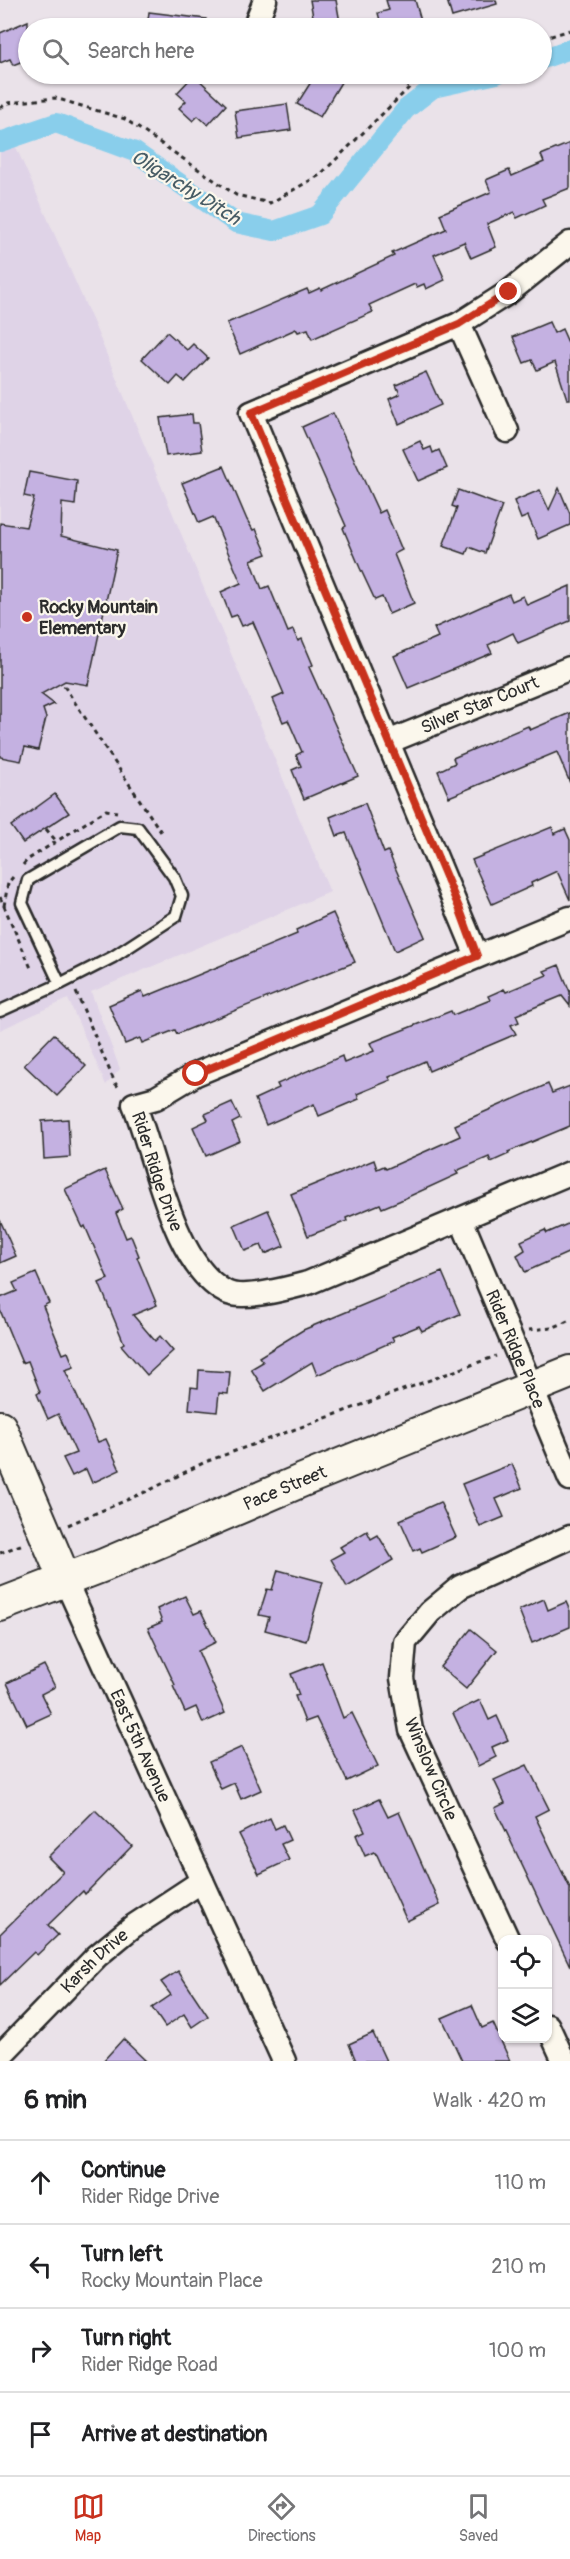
<!DOCTYPE html>
<meta charset="utf-8">
<style>
body{margin:0;font-family:Pangolin,sans-serif;background:#f2f2f2;color:#202124}
.controls{position:absolute;right:18px;bottom:18px;display:grid;overflow:hidden;border-radius:12px;box-shadow:0 2px 4px #0004}
.controls button{width:54px;height:54px;display:grid;place-items:center;padding:0;border:0;border-bottom:2px solid #e0e0e0;background:#fff;color:#202124;font:30px sans-serif}
.stop{position:absolute;width:18px;height:18px;margin:-14px;border:4px solid #c8321e;border-radius:50%;background:#fff}
.stop.end{background:#c8321e;border-color:#fff;box-shadow:0 2px 6px #0008}
.list{margin:0;padding:0;list-style:none}
h2{display:flex;justify-content:space-between;align-items:center;height:78px;margin:0;padding:0 24px;font-size:26px}
h2 small{font-size:20px;font-weight:400;color:#757577}
.list li{display:grid;grid-template-columns:39px 1fr auto;gap:18px;align-items:center;box-sizing:border-box;height:84px;padding:0 24px;border-top:2px solid #e0e0e0}
.list b{display:block;font-size:22px;white-space:nowrap}
.list p{margin:0;font-size:20px;white-space:nowrap;color:#757577}
.list em{font-size:20px;font-style:normal;color:#757577}
.icon{flex:none;width:33px;height:33px;fill:none;stroke:currentColor;stroke-width:2;stroke-linecap:round;stroke-linejoin:round}
.map{position:relative;flex:none;width:570px;height:2061px;overflow:hidden}
.search{position:absolute;background:#fff;box-shadow:0 2px 4px #0004;left:18px;right:18px;top:18px;height:66px;display:flex;align-items:center;gap:15px;box-sizing:border-box;padding:0 21px;border-radius:33px;color:#757577;font-size:22px}
.sheet{height:414px;background:#fff}
nav{display:flex;justify-content:space-around;align-items:center;box-sizing:border-box;height:84px;border-top:2px solid #e0e0e0;background:#fff;font-size:16px;color:#757577}
nav a{display:grid;justify-items:center;gap:3px}
nav .on{color:#c8321e}
.map>svg:first-child{display:block}
.built{fill:#dfd3e7}
.lines{fill:none;stroke-linecap:round;stroke-linejoin:round}
.canal{stroke:#89ceeb;stroke-width:20}
.building{fill:#c4b1e1;stroke:#2b2b2b;stroke-width:1.5}
.lane-casing{stroke:#2b2b2b;stroke-width:15}
.street-casing{stroke:#2b2b2b;stroke-width:27}
.secondary-casing{stroke:#2b2b2b;stroke-width:36}
.path{stroke:#2b2b2b;stroke-width:3;stroke-dasharray:4.5 4.5;stroke-linecap:butt}
.lane{stroke:#fbf7ec;stroke-width:10}
.street{stroke:#fbf7ec;stroke-width:22}
.secondary{stroke:#fbf7ec;stroke-width:32}
.route{stroke:#c8321e;stroke-width:8}
.poi-dot{fill:#c8321e;stroke:#fbf7ec;stroke-width:2}
.labels{text-anchor:middle;stroke-width:4.5;stroke-linejoin:round;paint-order:stroke}
.poi-label{font-size:18px;font-weight:bold;fill:#2b2b2b;stroke:#fbf7ec;text-anchor:start}
.street-label{font-size:18px;fill:#2b2b2b;stroke:#fbf7ec}
.water-label{font-size:20px;font-style:italic;fill:#475c65;stroke:#fbf7ec}
</style>
<div class="map">
<svg width="570" height="2061" viewBox="0 0 570 2061">
<rect width="100%" height="100%" fill="#eae2e9"/>
<filter id="ink" filterUnits="userSpaceOnUse"><feTurbulence type="fractalNoise" baseFrequency=".0167" numOctaves="2"/><feDisplacementMap in="SourceGraphic" scale="12" xChannelSelector="R" yChannelSelector="G"/><feConvolveMatrix kernelMatrix="1 2 1 2 8 2 1 2 1" color-interpolation-filters="sRGB"/></filter>
<g filter="url(#ink)">
<polygon class="built" points="12,138 94,324 330,892 91,992 120,1069 106,1085 68,999 0,1030 0,142"/>
<g class="lines">
<g class="canal">
<polyline points="542,59 570,49"/>
<polyline points="0,142 56,123 135,152 236,223 274,231 320,215 406,109 433,88 497,74"/>
</g>
</g>
<g class="building">
<polygon points="310,0 336,0 341,28 315,28"/>
<polygon points="386,0 415,0 423,28 382,28 378,13 389,10"/>
<polygon points="447,0 496,0 497,4 452,17"/>
<polygon points="149,12 206,19 206,28 147,28"/>
<polygon points="28,21 28,59 13,65 10,59 0,63 0,33"/>
<polygon points="316,74 346,74 320,117 297,104"/>
<polygon points="194,75 226,105 208,125 198,116 193,121 179,108 186,101 177,93"/>
<polygon points="287,104 291,130 239,138 235,111"/>
<polygon points="570,143 570,188 542,199 545,205 517,218 514,212 487,224 496,247 471,258 464,242 434,255 445,280 426,289 424,284 417,287 415,284 369,305 373,312 312,339 308,329 298,332 296,329 240,354 227,323 307,289 309,293 320,288 321,290 394,256 392,253 446,229 440,214 491,192 486,180 509,170 512,176 544,162 541,155"/>
<polygon points="549,322 554,333 562,329 570,347 570,399 567,399 555,362 537,370 532,360 524,363 513,337"/>
<polygon points="167,332 187,350 193,344 208,358 185,382 178,376 170,385 142,359"/>
<polygon points="426,372 441,405 399,424 389,399 400,394 396,385"/>
<polygon points="333,413 379,513 385,510 402,550 394,554 414,603 389,614 382,597 375,600 360,568 343,528 346,526 302,427"/>
<polygon points="192,414 193,423 198,423 202,451 166,456 160,418"/>
<polygon points="420,441 424,450 431,447 433,453 439,450 447,468 418,481 403,449"/>
<polygon points="224,466 247,520 253,530 256,529 267,554 251,560 262,589 269,586 288,632 293,630 298,641 302,639 313,665 309,667 358,776 304,799 292,770 301,766 296,755 302,752 288,720 283,722 273,699 284,694 253,622 242,626 237,615 231,617 221,592 241,583 213,517 199,523 182,483"/>
<polygon points="29,472 77,481 75,505 62,503 61,536 117,550 88,685 65,681 41,694 54,704 43,709 46,718 38,750 25,747 21,761 0,757 0,523 26,527 34,498 24,496"/>
<polygon points="559,488 570,514 570,525 538,539 528,516 521,519 514,501 540,490 549,510"/>
<polygon points="458,490 502,506 485,553 469,547 466,554 443,546 457,508 452,506"/>
<polygon points="570,586 570,621 518,643 513,633 488,645 492,653 408,688 394,656 438,637 434,628 509,594 512,601 523,596 527,605"/>
<polygon points="570,713 570,783 557,752 449,797 438,771 455,763 453,758 528,726 530,730"/>
<polygon points="55,794 69,813 23,843 11,826"/>
<polygon points="365,803 384,853 388,851 425,937 395,951 346,833 337,836 330,817"/>
<polygon points="552,827 554,834 565,829 570,840 570,900 557,871 531,883 532,886 492,904 472,860"/>
<polygon points="333,913 355,962 177,1034 175,1030 142,1043 140,1038 125,1044 109,1005 142,991 145,997 297,934 296,930"/>
<polygon points="559,965 570,992 570,1006 562,996 516,1015 519,1022 511,1025 516,1034 429,1071 425,1061 389,1077 391,1080 357,1094 359,1099 319,1116 314,1104 266,1125 255,1099 279,1088 277,1084 342,1056 344,1063 374,1051 370,1043 451,1011 453,1015 490,1000 488,996 504,989 506,992 547,975 544,971"/>
<polygon points="54,1034 86,1066 57,1096 24,1065"/>
<polygon points="548,1084 552,1093 570,1086 570,1126 508,1152 509,1154 491,1162 489,1157 456,1171 458,1174 399,1201 382,1208 380,1204 346,1218 347,1221 308,1236 291,1194 374,1160 377,1169 384,1166 386,1169 460,1136 455,1125"/>
<polygon points="232,1102 240,1119 232,1123 240,1141 206,1156 193,1127 208,1120 205,1114"/>
<polygon points="68,1119 70,1157 44,1159 42,1121"/>
<polygon points="105,1170 123,1209 116,1213 126,1238 131,1236 139,1256 137,1257 157,1305 133,1315 155,1341 160,1336 173,1351 147,1375 121,1345 124,1343 99,1283 108,1279 85,1226 83,1228 65,1189"/>
<polygon points="268,1210 284,1246 265,1254 261,1245 245,1251 234,1225"/>
<polygon points="0,1220 16,1256 0,1263"/>
<polygon points="570,1223 570,1252 525,1272 517,1255 525,1250 521,1241 545,1230 547,1233"/>
<polygon points="442,1272 460,1314 422,1331 419,1326 392,1337 394,1341 317,1375 312,1362 265,1391 251,1369 263,1362 259,1357 303,1330"/>
<polygon points="36,1273 49,1303 43,1306 63,1354 68,1352 74,1367 65,1370 98,1442 106,1439 120,1470 92,1483 86,1469 72,1476 63,1458 76,1453 58,1414 48,1419 37,1394 40,1392 28,1361 22,1363 0,1310 0,1298 17,1291 13,1283"/>
<polygon points="199,1370 230,1372 228,1394 219,1393 217,1412 189,1409 191,1387 198,1388"/>
<polygon points="512,1464 522,1488 496,1499 504,1517 480,1527 462,1484"/>
<polygon points="440,1502 456,1537 422,1552 420,1548 414,1551 400,1520"/>
<polygon points="367,1531 371,1539 378,1535 393,1560 347,1587 331,1559 344,1552 340,1547"/>
<polygon points="278,1570 323,1582 306,1641 265,1630 269,1617 259,1615 267,1589 272,1590"/>
<polygon points="185,1596 194,1614 201,1611 216,1642 198,1651 225,1713 203,1723 196,1707 185,1712 173,1686 175,1685 148,1628 162,1622 157,1609"/>
<polygon points="544,1599 548,1610 566,1602 570,1611 570,1627 532,1643 519,1610"/>
<polygon points="471,1629 497,1650 466,1689 440,1667"/>
<polygon points="322,1662 343,1718 352,1713 378,1766 347,1781 316,1718 305,1722 295,1696 299,1695 291,1674"/>
<polygon points="44,1665 55,1687 41,1694 51,1714 27,1725 7,1683"/>
<polygon points="480,1700 489,1720 497,1716 508,1740 492,1747 496,1757 478,1766 453,1713"/>
<polygon points="242,1747 261,1790 241,1799 234,1783 221,1789 209,1762"/>
<polygon points="527,1765 549,1809 535,1816 570,1888 570,1966 495,1808 505,1803 494,1780"/>
<polygon points="379,1799 388,1817 399,1812 440,1905 407,1921 377,1855 374,1852 365,1856 356,1835 365,1831 355,1810"/>
<polygon points="95,1810 132,1846 85,1894 83,1891 48,1925 58,1935 37,1955 34,1952 0,1985 0,1934 63,1872 48,1857"/>
<polygon points="270,1818 275,1829 283,1825 290,1840 281,1844 289,1860 259,1874 239,1834"/>
<polygon points="178,1971 208,2016 192,2027 184,2014 165,2027 152,2008 171,1995 161,1982"/>
<polygon points="472,2005 482,2028 493,2023 510,2061 462,2061 442,2018"/>
<polygon points="373,2033 386,2061 356,2061 349,2044"/>
<polygon points="123,2039 146,2061 103,2061"/>
</g>
<g class="lines">
<defs>
<polyline id="lane" points="0,1011 60,984 113,957 176,916 182,896 174,877 138,828 120,826 28,880 22,903 60,984"/>
<g id="street">
<polyline points="254,28 265,0"/>
<polyline points="459,324 507,431"/>
<path id="s1" d="M 388,742 L 570,668"/>
<path id="s2" d="M 570,918 L 196,1074 L 156,1098 L 134,1104 C 155,1155 173,1265 226,1292 C 243,1301 289,1288 308,1283 L 570,1173"/>
<polyline points="477,956 251,413 459,324 509,292 570,243"/>
<path id="s3" d="M 461,1219 L 570,1479"/>
<path id="s4" d="M 65,1580 L 284,2061"/>
<polyline points="508,1940 411,1730 402,1678 405,1642 430,1612 460,1587 570,1537"/>
<polyline points="548,2026 564,2061"/>
<path id="s5" d="M 0,2056 L 97,1956 L 132,1927 L 202,1881"/>
</g>
<g id="secondary">
<polyline points="0,1427 65,1580"/>
<path id="s6" d="M 0,1605 L 104,1565 L 303,1480 L 570,1372"/>
</g>
</defs>
<use href="#lane" class="lane-casing"/>
<use href="#street" class="street-casing"/>
<use href="#secondary" class="secondary-casing"/>
<g class="path">
<polyline points="542,39 570,30"/>
<polyline points="0,108 8,103 55,98 125,119 236,195 270,203 320,175 419,78 429,74"/>
<polyline points="64,686 161,832"/>
<polyline points="46,829 57,842"/>
<polyline points="23,865 27,860 106,810 117,812"/>
<polyline points="0,897 31,968"/>
<polyline points="4,906 8,883 13,877"/>
<polyline points="76,992 115,1083 120,1089"/>
<polyline points="529,1330 552,1328 570,1320"/>
<polyline points="68,1525 150,1490 205,1462 496,1356"/>
<polyline points="0,1553 23,1544"/>
</g>
<use href="#lane" class="lane"/>
<use href="#street" class="street"/>
<use href="#secondary" class="secondary"/>
</g>
</g>
<g class="lines" filter="url(#ink)">
<polyline class="route" points="196,1074 477,956 460,910 251,413 459,324 509,292"/>
</g>
<circle class="poi-dot" cx="27" cy="617" r="6"/>
<g class="labels">
<g class="poi-label">
<text x="39" y="613">Rocky Mountain<tspan x="39" dy="21">Elementary</tspan></text>
</g>
<g class="street-label">
<text dy="6" stroke="none"><textPath href="#s1" startOffset="99">Silver Star Court</textPath></text>
<text dy="6" stroke="none"><textPath href="#s2" startOffset="546">Rider Ridge Drive</textPath></text>
<text dy="6" stroke="none"><textPath href="#s3" startOffset="141">Rider Ridge Place</textPath></text>
<text dy="6" stroke="none"><textPath href="#s6" startOffset="308">Pace Street</textPath></text>
<text dy="6" stroke="none"><textPath href="#s4" startOffset="182">East 5th Avenue</textPath></text>
<text transform="translate(431 1769) rotate(67)" y="6">Winslow Circle</text>
<text dy="6" stroke="none"><textPath href="#s5" startOffset="134">Karsh Drive</textPath></text>
</g>
<g class="water-label">
<text transform="translate(186 187) rotate(32)" y="7">Oligarchy Ditch</text>
</g>
</g>
</svg>
<div class="controls">
<button><svg class="icon" aria-label="locate" viewBox="0 0 24 24"><circle cx="12" cy="12" r="6"/><path d="M12 2v4M12 18v4M2 12h4M18 12h4"/></svg></button>
<button><svg class="icon" aria-label="layers" viewBox="0 0 24 24"><path d="M12 4l9 5-9 5-9-5zM3 14l9 5 9-5"/></svg></button>
</div>
<div class="stop" style="left:196px;top:1074px"></div>
<div class="stop end" style="left:509px;top:292px"></div>
<div class="search"><svg class="icon" aria-label="search" viewBox="0 0 24 24"><circle cx="10" cy="10" r="6"/><path d="M15 15l6 6"/></svg>Search here</div>
</div>
<section class="sheet">
<h2>6 min<small>Walk · 420 m</small></h2>
<ul class="list">
<li><svg class="icon" aria-label="ahead" viewBox="0 0 24 24"><path d="M12 20V5M6 11l6-6 6 6"/></svg><div><b>Continue</b><p>Rider Ridge Drive</p></div><em>110 m</em></li>
<li><svg class="icon" aria-label="left" viewBox="0 0 24 24"><path d="M17 20v-9H6M10 6l-5 5 5 5"/></svg><div><b>Turn left</b><p>Rocky Mountain Place</p></div><em>210 m</em></li>
<li><svg class="icon" aria-label="right" viewBox="0 0 24 24"><path d="M7 20v-9h11M14 6l5 5-5 5"/></svg><div><b>Turn right</b><p>Rider Ridge Road</p></div><em>100 m</em></li>
<li><svg class="icon" aria-label="arrive" viewBox="0 0 24 24"><path d="M6 21V4h12l-3 4 3 4H6"/></svg><div><b>Arrive at destination</b></div></li>
</ul>
</section>
<nav>
<a class="on"><svg class="icon" aria-label="map" viewBox="0 0 24 24"><path d="M3 6l6-2 6 2 6-2v14l-6 2-6-2-6 2zM9 4v14M15 6v14"/></svg>Map</a>
<a><svg class="icon" aria-label="directions" viewBox="0 0 24 24"><path d="M12 3l9 9-9 9-9-9zM9 14v-3h6M13 9l2 2-2 2"/></svg>Directions</a>
<a><svg class="icon" aria-label="saved" viewBox="0 0 24 24"><path d="M7 4h10v16l-5-4-5 4z"/></svg>Saved</a>
</nav>
